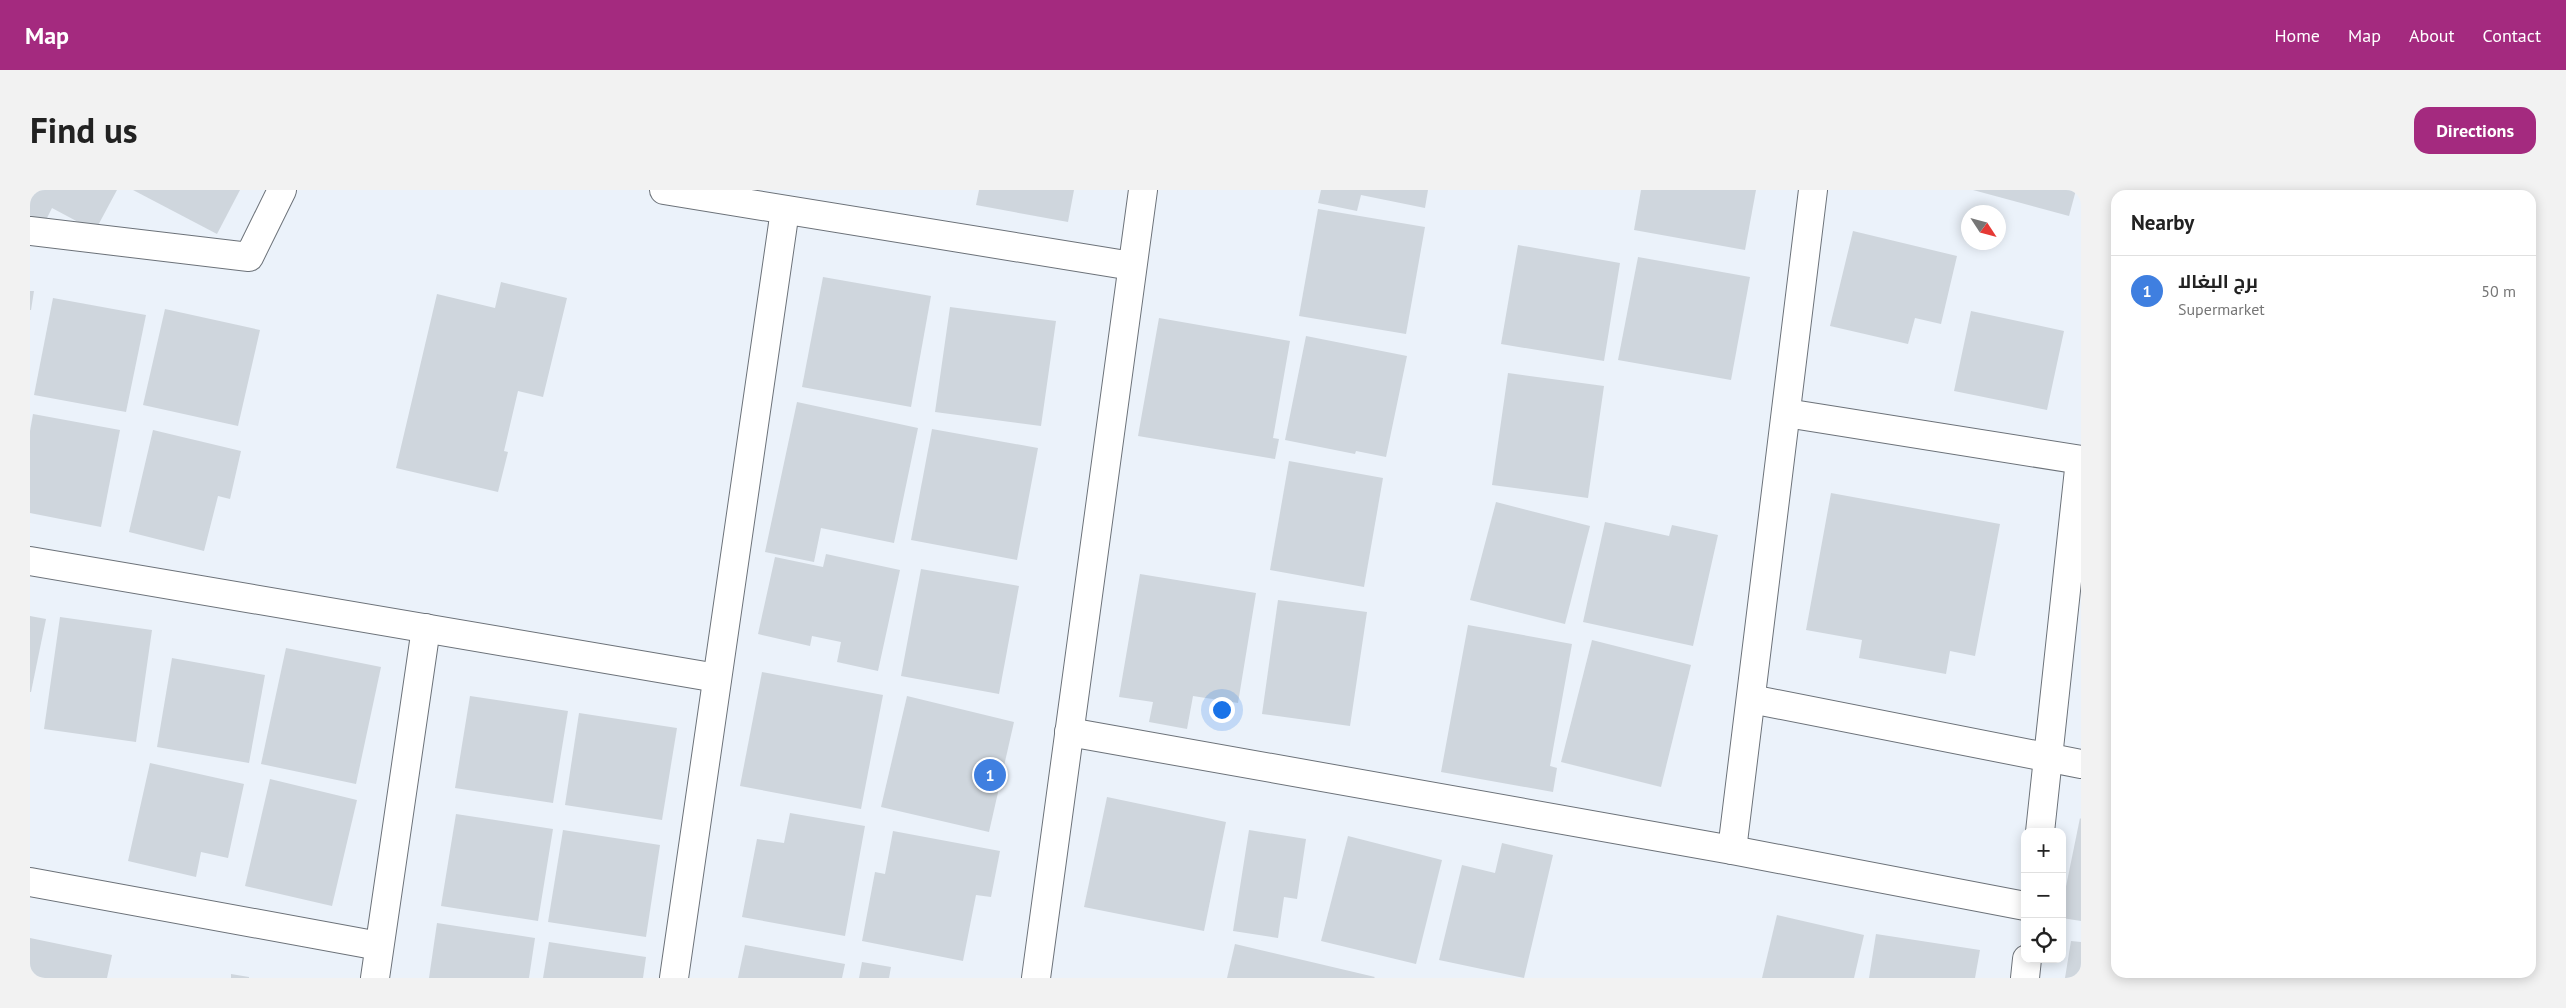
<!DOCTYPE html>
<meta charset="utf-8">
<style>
body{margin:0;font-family:"PT Sans",Cairo,sans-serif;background:#f2f2f2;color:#222}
.controls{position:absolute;right:15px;bottom:15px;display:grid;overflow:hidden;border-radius:10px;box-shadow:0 2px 12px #0003}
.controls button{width:45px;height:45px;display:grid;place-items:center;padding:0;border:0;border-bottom:1px solid #e0e0e0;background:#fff;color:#222;font:25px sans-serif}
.compass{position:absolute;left:1931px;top:15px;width:45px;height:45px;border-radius:50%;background:#fff;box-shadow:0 2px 12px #0003;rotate:126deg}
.you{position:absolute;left:1191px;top:519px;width:18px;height:18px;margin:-12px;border:4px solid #fff;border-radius:50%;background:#1a73e8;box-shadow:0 0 0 8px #1a73e833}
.badge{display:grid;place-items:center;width:32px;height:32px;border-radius:50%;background:#a42a7f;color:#fff;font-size:16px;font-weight:700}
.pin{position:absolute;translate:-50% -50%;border:2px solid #fff;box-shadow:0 1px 5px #0006}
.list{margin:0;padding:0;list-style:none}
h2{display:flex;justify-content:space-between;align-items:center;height:65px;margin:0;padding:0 20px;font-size:21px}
h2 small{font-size:16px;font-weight:400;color:#767676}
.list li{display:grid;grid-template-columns:32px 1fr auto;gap:15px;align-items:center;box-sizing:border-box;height:70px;padding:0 20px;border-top:1px solid #e0e0e0}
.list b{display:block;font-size:19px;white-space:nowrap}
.list p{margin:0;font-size:16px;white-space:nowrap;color:#767676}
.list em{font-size:16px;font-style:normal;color:#767676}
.icon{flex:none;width:28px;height:28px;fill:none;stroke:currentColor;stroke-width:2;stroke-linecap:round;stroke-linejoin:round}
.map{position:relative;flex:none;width:2051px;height:788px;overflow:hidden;border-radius:15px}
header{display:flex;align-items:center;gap:30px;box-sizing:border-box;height:70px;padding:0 25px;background:#a42a7f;color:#fff}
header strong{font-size:24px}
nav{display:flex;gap:28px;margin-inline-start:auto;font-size:18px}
.intro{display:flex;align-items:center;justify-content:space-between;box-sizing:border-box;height:120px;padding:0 30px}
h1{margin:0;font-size:35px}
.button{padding:12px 22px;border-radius:15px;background:#a42a7f;color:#fff;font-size:18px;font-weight:700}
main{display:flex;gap:30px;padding:0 30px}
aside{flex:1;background:#fff;border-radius:15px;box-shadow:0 2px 12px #0003}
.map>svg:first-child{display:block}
.building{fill:#cfd6dd}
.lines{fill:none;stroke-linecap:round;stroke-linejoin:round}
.minor-casing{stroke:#6c7279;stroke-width:30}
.minor{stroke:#fff;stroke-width:28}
</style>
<header>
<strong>Map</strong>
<nav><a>Home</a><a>Map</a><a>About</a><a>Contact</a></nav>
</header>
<div class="intro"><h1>Find us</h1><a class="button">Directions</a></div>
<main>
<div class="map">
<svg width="2051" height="788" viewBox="0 0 2051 788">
<rect width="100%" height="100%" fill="#ebf2fa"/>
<g class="building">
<polygon points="0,0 87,0 65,41 22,18 14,34 0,26"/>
<polygon points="103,0 210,0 187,44"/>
<polygon points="949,0 1044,0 1038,32 946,15"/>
<polygon points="1291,0 1398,0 1395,18 1331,5 1327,21 1288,13"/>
<polygon points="1611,0 1726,0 1715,60 1604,40"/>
<polygon points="1943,0 2046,0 2039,26"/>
<polygon points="1288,19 1395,37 1376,144 1269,126"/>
<polygon points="1823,41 1927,66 1911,134 1885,128 1878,154 1800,136"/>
<polygon points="1488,55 1590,73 1574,171 1471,154"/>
<polygon points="1608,67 1720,87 1701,190 1588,170"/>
<polygon points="793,87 901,106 881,217 772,197"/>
<polygon points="471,92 537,108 513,207 488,201 474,261 478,262 468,302 366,278 407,104 465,118"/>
<polygon points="0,101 4,101 1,120 0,120"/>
<polygon points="23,108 116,125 96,222 4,205"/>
<polygon points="920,117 1026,131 1011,236 905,222"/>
<polygon points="135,119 230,140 208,236 113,215"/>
<polygon points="1941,121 2034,141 2017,220 1924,201"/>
<polygon points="1129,128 1260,151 1243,248 1249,249 1245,269 1108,246"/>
<polygon points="1276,146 1377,166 1356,267 1326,261 1325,264 1255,250"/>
<polygon points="1478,183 1574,196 1558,308 1462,295"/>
<polygon points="767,212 888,238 864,353 791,338 784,372 735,362"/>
<polygon points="3,224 90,240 71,337 0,323 0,241"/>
<polygon points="902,239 1008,258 987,370 881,350"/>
<polygon points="123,240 211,261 200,309 188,306 174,361 99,342"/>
<polygon points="1259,271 1353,288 1334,397 1240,380"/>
<polygon points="1801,303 1970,334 1945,466 1920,461 1916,484 1829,468 1832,450 1776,440"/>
<polygon points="1466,312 1560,336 1535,434 1440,410"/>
<polygon points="1575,332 1639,346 1642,335 1688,345 1663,456 1553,432"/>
<polygon points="796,364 870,380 848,481 807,472 811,452 782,446 780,456 728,444 745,367 793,377"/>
<polygon points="891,379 989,396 969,504 871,486"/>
<polygon points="1110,384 1226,403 1208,513 1163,506 1157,539 1119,532 1123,512 1089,507"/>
<polygon points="1248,410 1337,422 1320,536 1232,524"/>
<polygon points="0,426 16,429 1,502 0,502"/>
<polygon points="30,427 122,440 106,552 14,539"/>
<polygon points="1438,435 1542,454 1520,576 1527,578 1523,602 1411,582"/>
<polygon points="1562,450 1661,475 1631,597 1531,572"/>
<polygon points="256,458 351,477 326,594 231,574"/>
<polygon points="142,468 235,485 219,573 127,557"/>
<polygon points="732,482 853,505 831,619 710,596"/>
<polygon points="440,506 538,521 523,613 425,598"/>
<polygon points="877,506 984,532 959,642 851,617"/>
<polygon points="549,523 647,538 632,630 535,615"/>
<polygon points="120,573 214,594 198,668 171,662 166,687 98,671"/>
<polygon points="240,589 327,610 302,716 215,696"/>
<polygon points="1077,607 1196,632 1174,741 1054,717"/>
<polygon points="760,623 835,636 815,746 712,727 727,649 754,653"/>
<polygon points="426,624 523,639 508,731 411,716"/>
<polygon points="2050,628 2051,629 2051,731 2032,728 2032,716"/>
<polygon points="533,640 630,655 616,747 518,732"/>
<polygon points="1219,640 1276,649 1267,709 1254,707 1248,748 1203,741"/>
<polygon points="863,641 970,661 961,707 946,705 933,771 832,751 845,682 855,684"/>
<polygon points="1318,646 1412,670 1386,774 1291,751"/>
<polygon points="1472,653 1523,665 1494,788 1409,770 1432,675 1465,683"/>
<polygon points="1747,725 1834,745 1824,788 1732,788"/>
<polygon points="407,733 505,748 499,788 399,788"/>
<polygon points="1846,744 1950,760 1945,788 1839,788"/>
<polygon points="0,748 82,765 77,788 0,788"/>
<polygon points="2041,751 2051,752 2051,788 2035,788"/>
<polygon points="519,752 616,767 613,788 513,788"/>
<polygon points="1205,754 1345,787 1344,788 1197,788"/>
<polygon points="715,755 815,774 812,788 708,788"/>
<polygon points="832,772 861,777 859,788 829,788"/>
<polygon points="201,784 219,787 219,788 201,788"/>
</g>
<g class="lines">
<defs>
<g id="minor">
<polyline points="634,0 1102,76"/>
<polyline points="0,41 219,67 252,0"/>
<polyline points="1756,223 2051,270"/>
<polyline points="0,371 687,488"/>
<polyline points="1721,509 2051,574"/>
<polyline points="1039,542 1702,660 1995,716"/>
<polyline points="2010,642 2050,270"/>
<polyline points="1702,660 1783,0"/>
<polyline points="0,692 349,756"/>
<polyline points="345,788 396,438"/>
<polyline points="644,788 755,20"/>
<polyline points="1006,788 1113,0"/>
<polyline points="1995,788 1997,769"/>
</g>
</defs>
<use href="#minor" class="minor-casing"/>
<use href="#minor" class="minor"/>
</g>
</svg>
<div class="controls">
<button>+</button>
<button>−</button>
<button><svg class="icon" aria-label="locate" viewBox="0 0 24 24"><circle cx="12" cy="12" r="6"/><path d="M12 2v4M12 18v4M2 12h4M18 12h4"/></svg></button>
</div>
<svg class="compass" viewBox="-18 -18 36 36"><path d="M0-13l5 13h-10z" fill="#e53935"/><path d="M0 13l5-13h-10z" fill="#767676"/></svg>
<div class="you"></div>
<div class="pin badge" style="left:960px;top:585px;background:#3f7fe0">1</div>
</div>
<aside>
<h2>Nearby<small></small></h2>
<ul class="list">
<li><span class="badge" style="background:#3f7fe0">1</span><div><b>برج البغالا</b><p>Supermarket</p></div><em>50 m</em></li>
</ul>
</aside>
</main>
